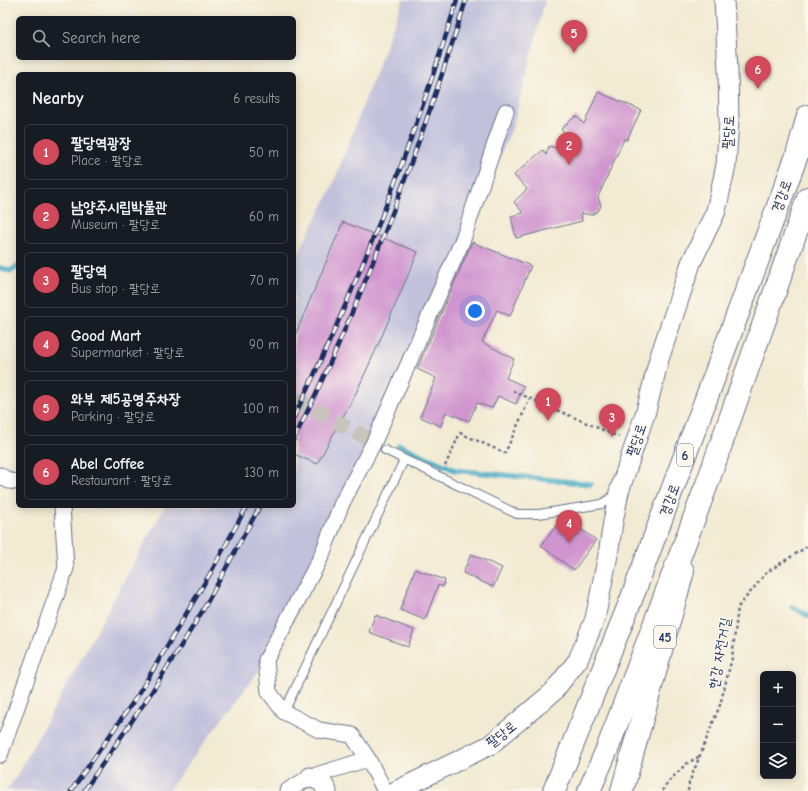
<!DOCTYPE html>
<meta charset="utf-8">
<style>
body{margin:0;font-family:"Comic Neue","Poor Story",sans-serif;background:#20242c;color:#f1f3f6}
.controls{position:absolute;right:12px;bottom:12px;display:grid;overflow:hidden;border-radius:6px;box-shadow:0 2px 10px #0003}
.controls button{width:36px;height:36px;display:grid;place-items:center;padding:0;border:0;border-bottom:1px solid #363941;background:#171b24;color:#f1f3f6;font:20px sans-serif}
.you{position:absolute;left:475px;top:311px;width:14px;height:14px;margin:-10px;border:3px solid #fff;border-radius:50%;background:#1a73e8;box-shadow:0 0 0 6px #1a73e833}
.badge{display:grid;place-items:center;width:26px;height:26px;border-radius:50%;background:#d1495b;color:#fff;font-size:13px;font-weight:700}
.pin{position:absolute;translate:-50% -33px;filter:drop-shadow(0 1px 2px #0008)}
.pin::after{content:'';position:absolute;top:21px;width:14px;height:12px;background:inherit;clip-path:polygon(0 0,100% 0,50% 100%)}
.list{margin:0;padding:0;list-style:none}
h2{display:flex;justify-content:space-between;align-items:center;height:52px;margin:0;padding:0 16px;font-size:17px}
h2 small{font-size:13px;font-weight:400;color:#9ea1a6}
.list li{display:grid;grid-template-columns:26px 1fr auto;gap:12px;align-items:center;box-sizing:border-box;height:56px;margin:0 8px 8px;padding:0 8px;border:1px solid #363941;border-radius:6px}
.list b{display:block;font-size:15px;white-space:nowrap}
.list p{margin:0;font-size:13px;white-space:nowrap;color:#9ea1a6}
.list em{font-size:13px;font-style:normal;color:#9ea1a6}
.icon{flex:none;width:22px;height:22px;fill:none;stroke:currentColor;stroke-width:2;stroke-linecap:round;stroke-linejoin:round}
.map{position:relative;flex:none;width:808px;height:791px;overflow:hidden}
.search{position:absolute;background:#171b24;box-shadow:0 2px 10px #0003;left:16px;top:16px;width:280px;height:44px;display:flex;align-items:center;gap:10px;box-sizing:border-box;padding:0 14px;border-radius:6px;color:#9ea1a6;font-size:15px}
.panel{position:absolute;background:#171b24;box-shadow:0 2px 10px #0003;left:16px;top:72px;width:280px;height:436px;border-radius:6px}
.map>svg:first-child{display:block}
.industrial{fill:#c2c1dc}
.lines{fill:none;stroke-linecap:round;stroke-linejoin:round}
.stream{stroke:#44aac3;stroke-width:5.5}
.building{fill:#d095cf}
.minor-tunnel{stroke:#c7c5bb;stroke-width:15;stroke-dasharray:15 8;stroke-linecap:butt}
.service-casing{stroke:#667087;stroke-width:10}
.minor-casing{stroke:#667087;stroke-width:17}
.tertiary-casing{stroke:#667087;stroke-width:21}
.primary-casing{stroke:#667087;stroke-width:24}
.trunk-casing{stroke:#667087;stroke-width:24}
.path{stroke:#667087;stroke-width:2.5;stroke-dasharray:3 3;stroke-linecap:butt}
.service{stroke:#fff;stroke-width:8}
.minor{stroke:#fff;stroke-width:15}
.tertiary{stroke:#fff;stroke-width:19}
.primary{stroke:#fff;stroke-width:22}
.trunk{stroke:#fff;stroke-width:22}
.rail-casing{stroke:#1b2f5e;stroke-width:4.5}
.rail{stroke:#fbf7ec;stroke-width:3;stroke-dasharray:9;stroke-linecap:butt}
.labels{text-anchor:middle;stroke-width:3;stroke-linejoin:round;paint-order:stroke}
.shield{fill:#fbf7ec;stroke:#5e6b89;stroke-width:1}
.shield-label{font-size:13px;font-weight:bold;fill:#1b2f5e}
.street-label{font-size:14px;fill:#1b2f5e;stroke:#fbf7ec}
</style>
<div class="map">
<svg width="808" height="791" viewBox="0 0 808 791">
<rect width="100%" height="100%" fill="#fbf7ec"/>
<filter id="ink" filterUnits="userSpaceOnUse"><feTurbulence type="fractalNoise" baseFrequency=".025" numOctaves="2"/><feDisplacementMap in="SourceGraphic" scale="8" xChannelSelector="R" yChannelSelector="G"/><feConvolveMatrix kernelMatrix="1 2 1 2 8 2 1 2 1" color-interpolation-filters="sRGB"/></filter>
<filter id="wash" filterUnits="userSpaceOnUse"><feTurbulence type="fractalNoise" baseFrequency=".012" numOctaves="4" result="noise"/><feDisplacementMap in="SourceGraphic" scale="16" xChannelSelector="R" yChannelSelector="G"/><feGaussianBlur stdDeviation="0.9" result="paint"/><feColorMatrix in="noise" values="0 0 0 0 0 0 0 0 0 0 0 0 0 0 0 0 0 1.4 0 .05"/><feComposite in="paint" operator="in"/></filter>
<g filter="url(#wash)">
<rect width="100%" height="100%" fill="#f2ead2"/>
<polygon class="industrial" points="403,0 545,0 513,126 396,398 288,632 168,791 6,791 16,777 165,506 294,506 294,261 330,192"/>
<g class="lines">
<g class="stream">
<polyline points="0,268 11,271 18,266"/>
<polyline points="399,445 455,470 591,484"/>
<polyline points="793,607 808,616"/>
</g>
</g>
<g id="blocks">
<g class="building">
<polygon points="598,92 641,110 627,140 624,139 598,197 601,206 598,211 591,215 581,213 582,221 516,238 511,216 523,213 514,202 527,189 514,175 543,150 546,155 549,146 560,149 570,140 561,129 576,116 584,124"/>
<polygon points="343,222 418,252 378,345 356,393 317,464 294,454 294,338"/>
<polygon points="472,242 531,266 510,316 497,310 482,342 514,359 506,378 524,386 516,404 498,396 492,408 477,403 469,421 446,412 441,426 420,417 436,378 417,369"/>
<polygon points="563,516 596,540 574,570 541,546"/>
<polygon points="471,554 502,568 493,587 463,573"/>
<polygon points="415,569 445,580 443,587 438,585 425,620 400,610"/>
<polygon points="375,615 414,630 408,647 369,632"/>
</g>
</g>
</g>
<g filter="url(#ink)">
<use href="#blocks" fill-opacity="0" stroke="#667087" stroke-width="1"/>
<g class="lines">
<polyline class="minor-tunnel" points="294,399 374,442"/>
<defs>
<g id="service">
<polyline points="385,450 517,514 539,514 602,504 615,495"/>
<polyline points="284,712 404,460"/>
</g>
<g id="minor">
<polyline points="0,475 9,481 18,482"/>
<polyline points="0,755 66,568 62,506"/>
<polyline points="287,791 310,777 368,759"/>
<polyline points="385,791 368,759 352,735 319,730 284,712 269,692 266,660 321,557 342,503 374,442 463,239 506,111"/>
</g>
<g id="tertiary">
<polyline points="310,777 322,782 327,791"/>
<polyline points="396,791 490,745 553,692 578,660 595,619 608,555 613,522 619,492 646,411 659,359 691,263 716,211 726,165 729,121 728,70 724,0"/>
</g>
<polyline id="primary" points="622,791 683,571"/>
<g id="trunk">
<polyline points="554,791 631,600 797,155 808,116"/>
<polyline points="589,791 608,747 707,484 808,198"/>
</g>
</defs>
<use href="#service" class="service-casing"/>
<use href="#minor" class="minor-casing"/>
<use href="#tertiary" class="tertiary-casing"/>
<use href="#primary" class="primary-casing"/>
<use href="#trunk" class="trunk-casing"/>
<g class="path">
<polyline points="513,391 619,437"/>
<polyline points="445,466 460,433 505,453 530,398"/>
<polyline points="662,791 668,782 686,764 700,756"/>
<polyline points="688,791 689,783 720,705 732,658 738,607 767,572 808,546"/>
</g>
<use href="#service" class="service"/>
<use href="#minor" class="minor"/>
<use href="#tertiary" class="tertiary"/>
<use href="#primary" class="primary"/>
<use href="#trunk" class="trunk"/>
<defs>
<g id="rail">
<path d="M 294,417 C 360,282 413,143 457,0"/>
<path d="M 294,439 C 364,298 419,150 466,0"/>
<polyline points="71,791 138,695 211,572 247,506"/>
<polyline points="84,791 151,693 184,641 203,610 260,506"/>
</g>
</defs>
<use href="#rail" class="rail-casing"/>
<use href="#rail" class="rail"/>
</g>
</g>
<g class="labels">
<g class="shield">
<rect x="677" y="444" width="16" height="22" rx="3"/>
<rect x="654" y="626" width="22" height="22" rx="3"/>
</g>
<g class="shield-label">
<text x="685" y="460">6</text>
<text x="665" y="642">45</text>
</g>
<g class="street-label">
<text transform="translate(728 132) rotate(-87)" y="5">팔당로</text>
<text transform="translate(781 196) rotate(-70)" y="5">경강로</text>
<text transform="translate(636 440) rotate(-71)" y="5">팔당로</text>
<text transform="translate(669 500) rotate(-70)" y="5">경강로</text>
<text transform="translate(719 653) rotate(-80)" y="5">한강 자전거길</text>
<text transform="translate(501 734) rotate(-38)" y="5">팔당로</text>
</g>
</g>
</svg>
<div class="controls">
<button>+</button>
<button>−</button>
<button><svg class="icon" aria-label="layers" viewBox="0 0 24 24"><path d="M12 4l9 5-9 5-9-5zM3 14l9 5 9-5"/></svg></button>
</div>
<div class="you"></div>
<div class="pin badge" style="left:548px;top:421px">1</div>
<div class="pin badge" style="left:569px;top:165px">2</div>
<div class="pin badge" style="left:612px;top:437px">3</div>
<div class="pin badge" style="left:569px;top:543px">4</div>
<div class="pin badge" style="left:574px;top:53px">5</div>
<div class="pin badge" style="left:758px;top:89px">6</div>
<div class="search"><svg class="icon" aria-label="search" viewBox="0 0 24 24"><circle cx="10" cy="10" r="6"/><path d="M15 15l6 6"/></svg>Search here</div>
<section class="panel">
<h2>Nearby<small>6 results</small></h2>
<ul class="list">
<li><span class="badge">1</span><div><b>팔당역광장</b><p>Place · 팔당로</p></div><em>50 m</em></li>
<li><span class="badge">2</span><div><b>남양주시립박물관</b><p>Museum · 팔당로</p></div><em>60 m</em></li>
<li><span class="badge">3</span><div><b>팔당역</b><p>Bus stop · 팔당로</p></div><em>70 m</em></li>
<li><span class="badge">4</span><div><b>Good Mart</b><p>Supermarket · 팔당로</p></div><em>90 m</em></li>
<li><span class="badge">5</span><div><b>와부 제5공영주차장</b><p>Parking · 팔당로</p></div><em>100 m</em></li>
<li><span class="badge">6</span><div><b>Abel Coffee</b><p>Restaurant · 팔당로</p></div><em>130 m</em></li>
</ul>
</section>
</div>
